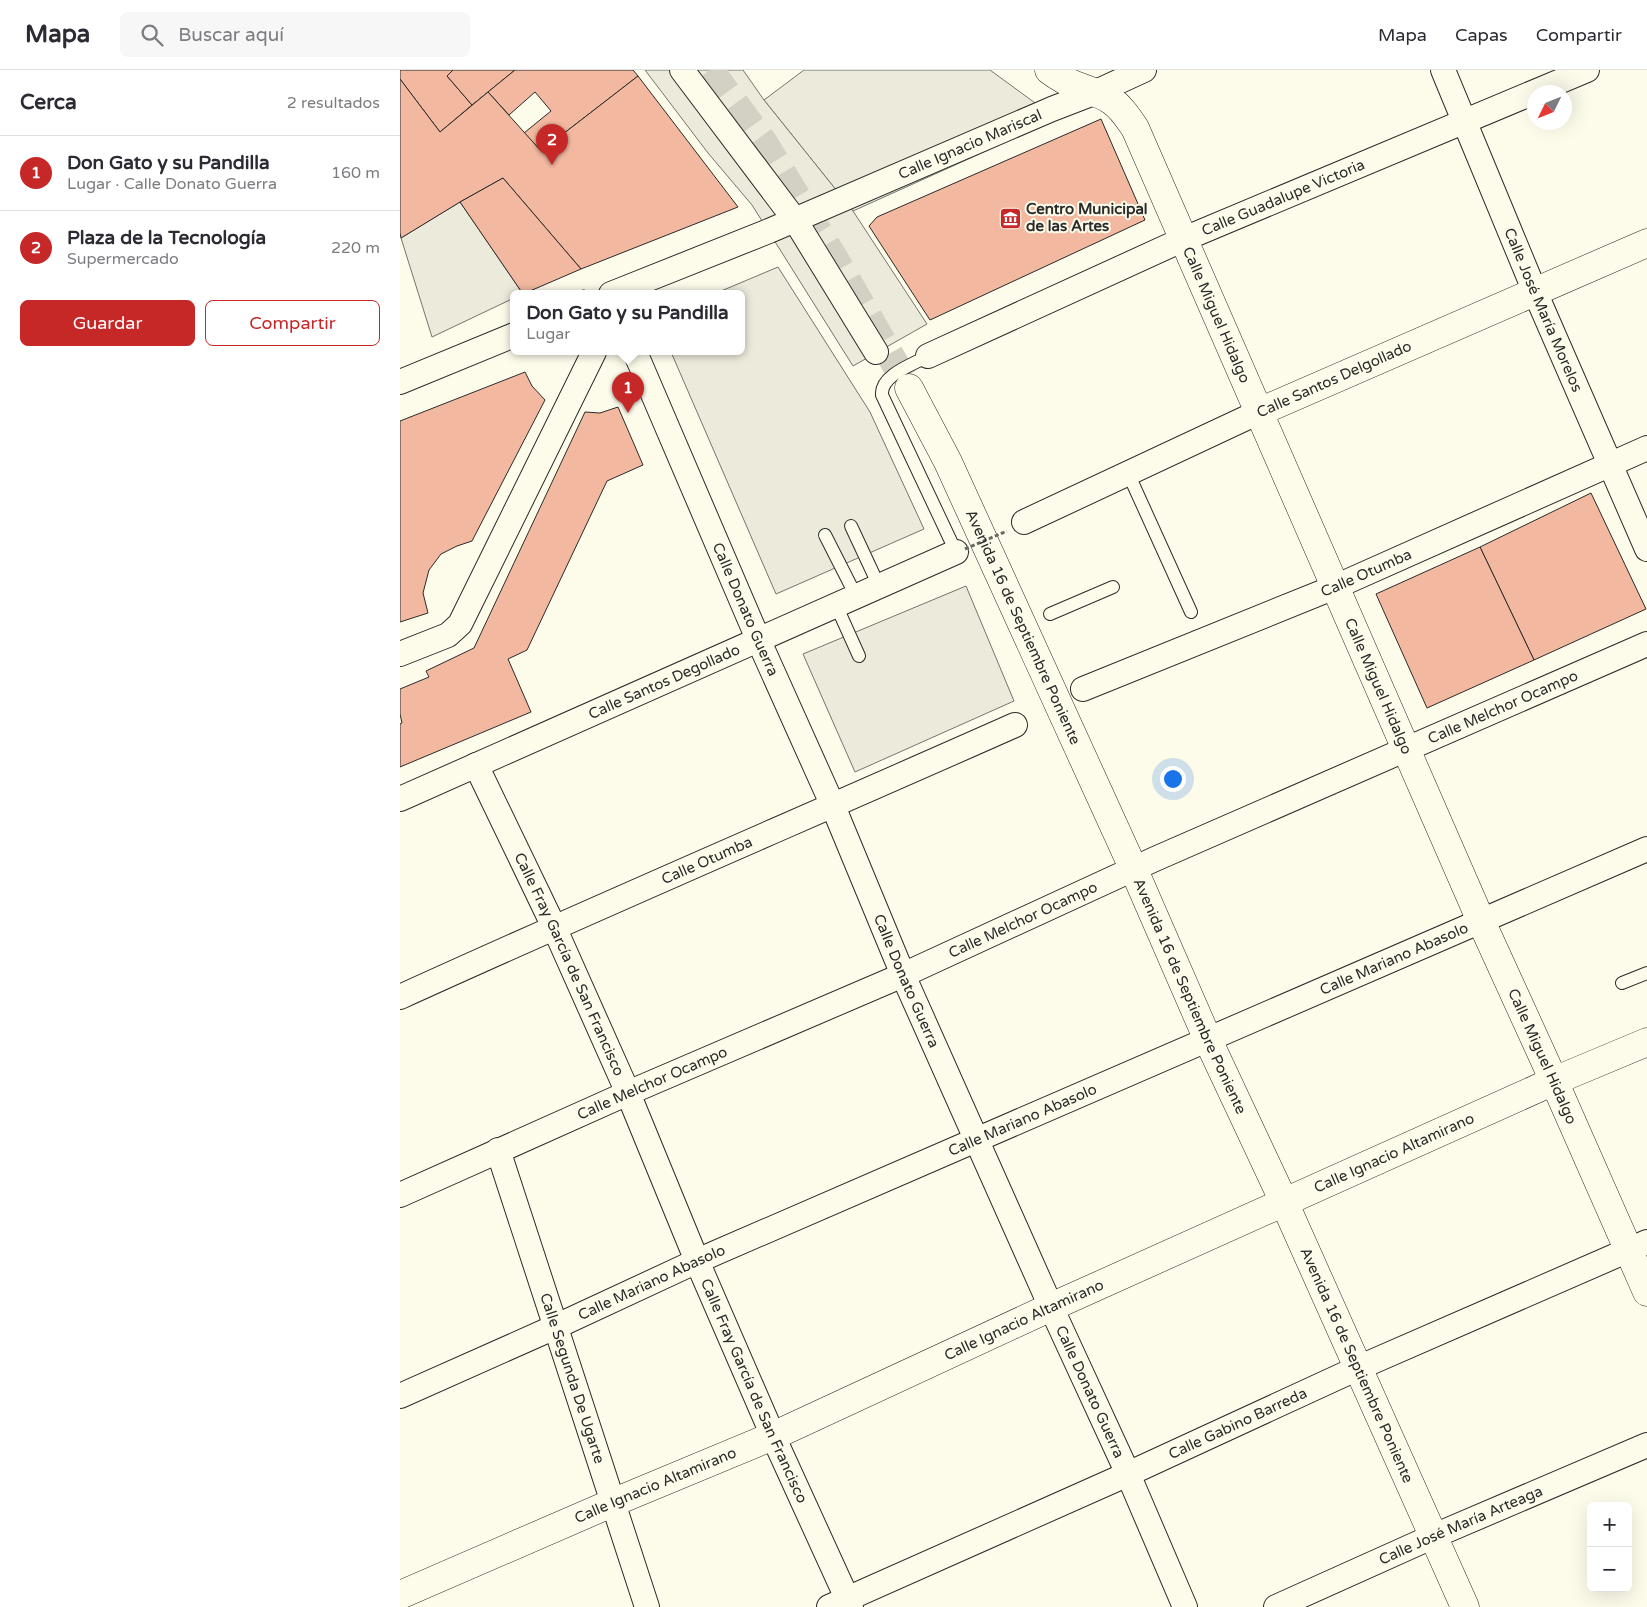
<!DOCTYPE html>
<html lang="es">
<meta charset="utf-8">
<style>
body{margin:0;font-family:"Varela Round",sans-serif;background:#f7f7f7;color:#2b2b33}
.controls{position:absolute;right:15px;bottom:15px;display:grid;overflow:hidden;border-radius:8px;box-shadow:0 5px 20px #0002}
.controls button{width:45px;height:45px;display:grid;place-items:center;padding:0;border:0;border-bottom:1px solid #e1e1e2;background:#fff;color:#2b2b33;font:25px sans-serif}
.compass{position:absolute;left:1127px;top:15px;width:45px;height:45px;border-radius:50%;background:#fff;box-shadow:0 5px 20px #0002;rotate:227deg}
.you{position:absolute;left:772px;top:708px;width:18px;height:18px;margin:-12px;border:4px solid #fff;border-radius:50%;background:#1a73e8;box-shadow:0 0 0 8px #1a73e833}
.badge{display:grid;place-items:center;width:32px;height:32px;border-radius:50%;background:#c62828;color:#fff;font-size:16px;font-weight:700}
.pin{position:absolute;translate:-50% -41px;filter:drop-shadow(0 1px 2px #0008)}
.pin::after{content:'';position:absolute;top:26px;width:18px;height:15px;background:inherit;clip-path:polygon(0 0,100% 0,50% 100%)}
.popup{position:absolute;left:110px;top:220px;width:235px;height:65px;box-sizing:border-box;display:grid;place-content:center;border-radius:8px;background:#fff;filter:drop-shadow(0 1px 4px #0005);font-size:16px;white-space:nowrap;color:#7c7c81}
.popup b{font-size:19px;color:#2b2b33}
.popup::after{content:'';position:absolute;left:50%;top:100%;margin-left:-10px;border:10px solid transparent;border-top-color:#fff}
.list{margin:0;padding:0;list-style:none}
h2{display:flex;justify-content:space-between;align-items:center;height:65px;margin:0;padding:0 20px;font-size:21px}
h2 small{font-size:16px;font-weight:400;color:#7c7c81}
.list li{display:grid;grid-template-columns:32px 1fr auto;gap:15px;align-items:center;box-sizing:border-box;height:75px;padding:0 20px;border-top:1px solid #e1e1e2}
.list b{display:block;font-size:19px;white-space:nowrap}
.list p{margin:0;font-size:16px;white-space:nowrap;color:#7c7c81}
.list em{font-size:16px;font-style:normal;color:#7c7c81}
.actions{display:flex;gap:10px;padding:15px 20px}
.actions a{flex:1;padding:11px 0;border:1px solid #c62828;border-radius:8px;text-align:center;font-size:18px;color:#c62828}
.actions .main{background:#c62828;color:#fff}
.icon{flex:none;width:28px;height:28px;fill:none;stroke:currentColor;stroke-width:2;stroke-linecap:round;stroke-linejoin:round}
.map{position:relative;flex:none;width:1247px;height:1537px;overflow:hidden}
header{display:flex;align-items:center;gap:30px;box-sizing:border-box;height:70px;padding:0 25px;background:#fff;border-bottom:1px solid #e1e1e2}
header strong{font-size:24px}
nav{display:flex;gap:28px;margin-inline-start:auto;font-size:18px}
.search{width:350px;height:45px;background:#f7f7f7;display:flex;align-items:center;gap:12px;box-sizing:border-box;padding:0 18px;border-radius:8px;color:#7c7c81;font-size:19px}
main{display:flex}
aside{flex:1;background:#fff}
.map>svg:first-child{display:block}
.green{fill:#ecebdb;stroke:#74746e}
.parking{fill:#eceadb;stroke:#74746e}
.building{fill:#f2b8a0;stroke:#2b2b2b}
.lines{fill:none;stroke-linecap:round;stroke-linejoin:round}
.primary-tunnel{stroke:#d3d1c4;stroke-width:28;stroke-dasharray:28 14;stroke-linecap:butt}
.lane-casing{stroke:#2b2b2b;stroke-width:14}
.street-casing{stroke:#2b2b2b;stroke-width:26}
.secondary-casing{stroke:#2b2b2b;stroke-width:29}
.primary-casing{stroke:#2b2b2b;stroke-width:29}
.path{stroke:#6a6964;stroke-width:3;stroke-dasharray:4 2.5;stroke-linecap:butt}
.lane{stroke:#fdfbea;stroke-width:12}
.street{stroke:#fdfbea;stroke-width:24}
.secondary{stroke:#fdfbea;stroke-width:28}
.primary{stroke:#fdfbea;stroke-width:28}
.path-bridge{stroke:#6a6964;stroke-width:3;stroke-dasharray:4 2.5;stroke-linecap:butt}
.labels{text-anchor:middle;stroke-width:4;stroke-linejoin:round;paint-order:stroke}
.street-label{font-size:15px;fill:#2b2b2b;stroke:#fdfbea}
.poi-label{font-size:15px;font-weight:bold;fill:#2b2b2b;stroke:#fdfbea;text-anchor:start}
</style>
<header>
<strong>Mapa</strong>
<div class="search"><svg class="icon" aria-label="search" viewBox="0 0 24 24"><circle cx="10" cy="10" r="6"/><path d="M15 15l6 6"/></svg>Buscar aquí</div>
<nav><a>Mapa</a><a>Capas</a><a>Compartir</a></nav>
</header>
<main>
<aside>
<h2>Cerca<small>2 resultados</small></h2>
<ul class="list">
<li><span class="badge">1</span><div><b>Don Gato y su Pandilla</b><p>Lugar · Calle Donato Guerra</p></div><em>160 m</em></li>
<li><span class="badge">2</span><div><b>Plaza de la Tecnología</b><p>Supermercado</p></div><em>220 m</em></li>
</ul>
<div class="actions"><a class="main">Guardar</a><a>Compartir</a></div>
</aside>
<div class="map">
<svg width="1247" height="1537" viewBox="0 0 1247 1537">
<rect width="100%" height="100%" fill="#fdfbea"/>
<polygon class="green" points="404,0 590,0 657,49 453,141 364,30"/>
<g class="parking">
<polygon points="245,0 343,0 364,30 453,141 527,254 453,296 352,135 308,83"/>
<polygon points="60,132 123,224 114,224 114,228 32,267 1,168"/>
<polygon points="378,197 470,342 524,459 376,524 271,282 342,282 342,224 314,224"/>
<polygon points="566,516 614,631 455,702 403,584"/>
</g>
<g class="building">
<polygon points="0,0 53,0 47,6 72,35 40,62 0,9"/>
<polygon points="53,0 115,0 72,35 47,6"/>
<polygon points="115,0 233,0 238,6 141,81 124,63 151,41 135,22 109,45 88,22"/>
<polygon points="238,6 338,137 181,199 103,108 60,132 1,168 0,163 0,9 40,62 88,22 141,81"/>
<polygon points="701,49 745,150 530,250 469,156 477,147"/>
<polygon points="103,108 181,199 123,224 60,132"/>
<polygon points="125,302 132,316 145,330 72,471 57,476 41,484 29,500 23,523 28,543 0,552 0,351"/>
<polygon points="218,337 243,395 207,411 127,580 108,589 131,642 0,697 0,654 2,653 0,644 0,619 29,607 26,601 74,578 185,342 200,343"/>
<polygon points="1191,423 1246,539 1134,590 1080,477"/>
<polygon points="1080,477 1134,590 1027,638 976,524"/>
</g>
<g class="lines">
<polyline class="primary-tunnel" points="310,0 364,73 436,191 509,318"/>
<defs>
<g id="lane">
<path d="M 528,286 C 514,294 480,305 482,325 L 556,482"/>
<polyline points="728,403 791,542"/>
<polyline points="451,456 479,516"/>
<polyline points="425,465 456,526"/>
<polyline points="436,535 459,586"/>
<polyline points="650,544 713,517"/>
<polyline points="1222,913 1247,903"/>
</g>
<g id="street">
<polyline points="282,0 395,150 476,282"/>
<path id="s1" d="M 1043,0 L 1135,222 L 1247,479"/>
<path id="s2" d="M 211,224 L 369,161 L 652,39 L 696,22 L 744,0"/>
<path id="s3" d="M 235,282 L 358,569 L 433,736 L 503,905 L 651,1237 L 728,1404 L 785,1537"/>
<path id="s4" d="M 528,286 L 784,169 L 1187,0"/>
<polyline points="0,312 114,265"/>
<polyline points="624,452 859,342"/>
<polyline points="0,584 48,565 60,554 194,282"/>
<path id="s5" d="M 683,619 L 935,517 L 1247,378"/>
<path id="s6" d="M 76,695 L 154,857 L 228,1023 L 297,1191 L 373,1366 L 451,1537"/>
<path id="s7" d="M 0,729 L 556,482"/>
<path id="s8" d="M 0,927 C 204,834 410,746 615,655"/>
<path id="s9" d="M 98,1080 L 247,1537"/>
<path id="s10" d="M 0,1125 L 228,1023 L 503,905 L 755,789 L 1247,574"/>
<path id="s11" d="M 0,1326 L 155,1257 L 297,1191 L 1247,779"/>
<path id="s12" d="M 429,1537 L 728,1404 L 958,1298 L 1247,1172"/>
<path id="s13" d="M 876,1537 L 1034,1466 L 1247,1375"/>
</g>
<g id="secondary">
<polyline points="859,342 1247,173"/>
<path id="s14" d="M 0,1525 L 212,1433 L 373,1366 L 651,1237 L 1154,1011 L 1247,972"/>
</g>
<g id="primary">
<path id="s15" d="M 649,0 C 658,7 669,13 680,17 C 691,21 702,24 712,31 C 722,38 728,48 735,58 L 1081,851 L 1154,1011 L 1247,1222"/>
<path id="s16" d="M 509,318 L 548,392 L 734,800 L 808,970 L 884,1132 L 1065,1537"/>
</g>
</defs>
<use href="#lane" class="lane-casing"/>
<use href="#street" class="street-casing"/>
<use href="#secondary" class="secondary-casing"/>
<use href="#primary" class="primary-casing"/>
<polyline class="path" points="175,224 186,220"/>
<use href="#lane" class="lane"/>
<use href="#street" class="street"/>
<use href="#secondary" class="secondary"/>
<use href="#primary" class="primary"/>
<polyline class="path-bridge" points="565,479 607,461"/>
</g>
<defs>
<symbol id="museum-square" viewBox="-11 -11 22 22"><rect x="-9" y="-9" width="18" height="18" rx="4" fill="#c62828" stroke="#fdfbea"/><path d="M0-6L6-3V-2H-6V-3ZM-5-1h2V3h-2ZM-1-1h2V3h-2ZM3-1h2V3H3ZM-6 4H6V6H-6Z" fill="#fff"/></symbol>
</defs>
<g fill-rule="evenodd">
<use href="#museum-square" x="598" y="136" width="25" height="25"/>
</g>
<g class="labels">
<g class="street-label">
<text dy="5" stroke="none"><textPath href="#s2" startOffset="389">Calle Ignacio Mariscal</textPath></text>
<text dy="5" stroke="none"><textPath href="#s4" startOffset="389">Calle Guadalupe Victoria</textPath></text>
<text dy="5" stroke="none"><textPath href="#s1" startOffset="260">Calle José María Morelos</textPath></text>
<text dy="5" stroke="none"><textPath href="#s15" startOffset="310">Calle Miguel Hidalgo</textPath></text>
<text transform="translate(934 309) rotate(-24)" y="5">Calle Santos Delgollado</text>
<text dy="5" stroke="none"><textPath href="#s5" startOffset="306">Calle Otumba</textPath></text>
<text dy="5" stroke="none"><textPath href="#s3" startOffset="280">Calle Donato Guerra</textPath></text>
<text dy="5" stroke="none"><textPath href="#s16" startOffset="265">Avenida 16 de Septiembre Poniente</textPath></text>
<text dy="5" stroke="none"><textPath href="#s7" startOffset="289">Calle Santos Degollado</textPath></text>
<text dy="5" stroke="none"><textPath href="#s15" startOffset="715">Calle Miguel Hidalgo</textPath></text>
<text dy="5" stroke="none"><textPath href="#s10" startOffset="1206">Calle Melchor Ocampo</textPath></text>
<text dy="5" stroke="none"><textPath href="#s8" startOffset="336">Calle Otumba</textPath></text>
<text dy="5" stroke="none"><textPath href="#s10" startOffset="681">Calle Melchor Ocampo</textPath></text>
<text dy="5" stroke="none"><textPath href="#s11" startOffset="1086">Calle Mariano Abasolo</textPath></text>
<text dy="5" stroke="none"><textPath href="#s6" startOffset="220">Calle Fray García de San Francisco</textPath></text>
<text dy="5" stroke="none"><textPath href="#s3" startOffset="685">Calle Donato Guerra</textPath></text>
<text dy="5" stroke="none"><textPath href="#s16" startOffset="670">Avenida 16 de Septiembre Poniente</textPath></text>
<text dy="5" stroke="none"><textPath href="#s15" startOffset="1120">Calle Miguel Hidalgo</textPath></text>
<text dy="5" stroke="none"><textPath href="#s10" startOffset="276">Calle Melchor Ocampo</textPath></text>
<text dy="5" stroke="none"><textPath href="#s11" startOffset="681">Calle Mariano Abasolo</textPath></text>
<text dy="5" stroke="none"><textPath href="#s14" startOffset="1088">Calle Ignacio Altamirano</textPath></text>
<text dy="5" stroke="none"><textPath href="#s11" startOffset="276">Calle Mariano Abasolo</textPath></text>
<text dy="5" stroke="none"><textPath href="#s14" startOffset="682">Calle Ignacio Altamirano</textPath></text>
<text dy="5" stroke="none"><textPath href="#s16" startOffset="1075">Avenida 16 de Septiembre Poniente</textPath></text>
<text dy="5" stroke="none"><textPath href="#s9" startOffset="240">Calle Segunda De Ugarte</textPath></text>
<text dy="5" stroke="none"><textPath href="#s6" startOffset="685">Calle Fray García de San Francisco</textPath></text>
<text dy="5" stroke="none"><textPath href="#s3" startOffset="1135">Calle Donato Guerra</textPath></text>
<text dy="5" stroke="none"><textPath href="#s12" startOffset="448">Calle Gabino Barreda</textPath></text>
<text dy="5" stroke="none"><textPath href="#s14" startOffset="278">Calle Ignacio Altamirano</textPath></text>
<text dy="5" stroke="none"><textPath href="#s13" startOffset="202">Calle José María Arteaga</textPath></text>
</g>
<g class="poi-label">
<text x="626" y="144">Centro Municipal<tspan x="626" dy="17">de las Artes</tspan></text>
</g>
</g>
</svg>
<div class="controls">
<button>+</button>
<button>−</button>
</div>
<svg class="compass" viewBox="-18 -18 36 36"><path d="M0-13l5 13h-10z" fill="#e53935"/><path d="M0 13l5-13h-10z" fill="#7c7c81"/></svg>
<div class="you"></div>
<div class="pin badge" style="left:228px;top:343px">1</div>
<div class="popup"><b>Don Gato y su Pandilla</b>Lugar</div>
<div class="pin badge" style="left:152px;top:95px">2</div>
</div>
</main>
